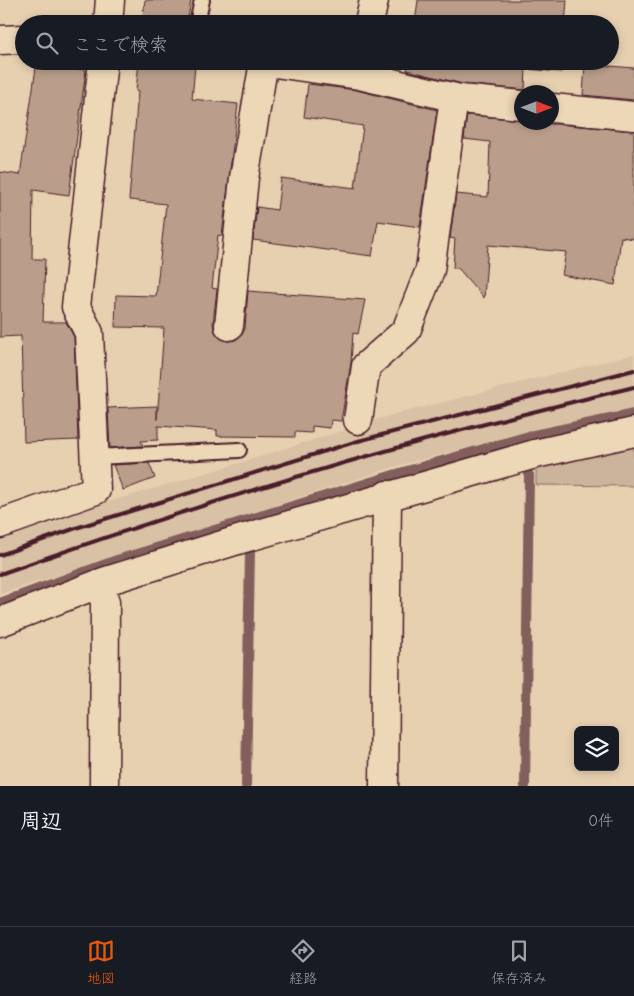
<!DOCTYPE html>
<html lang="ja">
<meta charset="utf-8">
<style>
body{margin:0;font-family:"Comic Neue","Klee One",sans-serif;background:#20242c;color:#f1f3f6}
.controls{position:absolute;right:15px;bottom:15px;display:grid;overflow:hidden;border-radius:8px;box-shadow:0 2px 8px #0003}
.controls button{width:45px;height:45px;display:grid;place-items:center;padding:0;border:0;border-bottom:1px solid #363941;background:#171b24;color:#f1f3f6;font:25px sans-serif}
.compass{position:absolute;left:514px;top:85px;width:45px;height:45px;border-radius:50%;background:#171b24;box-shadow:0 2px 8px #0003;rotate:90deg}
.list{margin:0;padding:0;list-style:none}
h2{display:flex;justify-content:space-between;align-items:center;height:65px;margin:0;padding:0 20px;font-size:21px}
h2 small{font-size:16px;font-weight:400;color:#9ea1a6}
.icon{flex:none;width:28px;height:28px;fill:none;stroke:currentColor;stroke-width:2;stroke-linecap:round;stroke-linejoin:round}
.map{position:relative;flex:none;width:634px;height:786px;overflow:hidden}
.search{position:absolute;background:#171b24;box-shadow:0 2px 8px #0003;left:15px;right:15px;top:15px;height:55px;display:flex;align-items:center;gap:12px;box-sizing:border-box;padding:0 18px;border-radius:28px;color:#9ea1a6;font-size:19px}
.sheet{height:140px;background:#171b24}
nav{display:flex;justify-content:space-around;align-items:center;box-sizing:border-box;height:70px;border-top:1px solid #363941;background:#171b24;font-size:14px;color:#9ea1a6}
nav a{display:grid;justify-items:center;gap:2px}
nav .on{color:#ea580c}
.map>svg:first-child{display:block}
.built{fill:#d9c1a5}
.green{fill:#ccb39b;stroke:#8b6963}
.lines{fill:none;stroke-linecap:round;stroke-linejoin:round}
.stream{stroke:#825f5b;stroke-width:10}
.building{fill:#ba9e8b;stroke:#4a1f2b}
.service-casing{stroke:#4a1f2b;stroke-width:18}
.minor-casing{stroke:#4a1f2b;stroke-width:31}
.service{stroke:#ecd7b6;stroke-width:14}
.minor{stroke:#ecd7b6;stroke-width:28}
.rail{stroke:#4a1f2b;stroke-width:4}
</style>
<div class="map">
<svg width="634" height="786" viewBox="0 0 634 786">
<rect width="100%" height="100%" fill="#e6d0b0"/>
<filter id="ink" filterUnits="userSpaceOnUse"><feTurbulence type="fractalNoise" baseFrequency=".02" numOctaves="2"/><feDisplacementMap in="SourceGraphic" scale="10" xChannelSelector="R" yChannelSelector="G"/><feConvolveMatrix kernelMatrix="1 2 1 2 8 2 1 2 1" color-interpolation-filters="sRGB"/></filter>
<g filter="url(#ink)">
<polygon class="built" points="634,354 634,409 529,432 397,466 0,594 0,538 101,504 220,469 392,415"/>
<polygon class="green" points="634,440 634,486 536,485 536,463"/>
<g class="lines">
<g class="stream">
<polyline points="0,603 117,560 400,473 529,436 634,414"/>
<polyline points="246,786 250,551"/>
<polyline points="525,786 529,475"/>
</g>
</g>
<g class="building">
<polygon points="145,0 191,0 187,24 142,24"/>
<polygon points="418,0 567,0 565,24 415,24"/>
<polygon points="37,61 62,61 62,67 86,70 69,195 33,190 32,259 45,259 43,322 66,322 74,337 78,440 24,442 21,336 0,337 0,172 20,175"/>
<polygon points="139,61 182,61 181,64 195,66 192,99 238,104 222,236 218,235 212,288 217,289 213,324 215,332 220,338 227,341 235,340 242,335 245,328 248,291 365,300 358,334 353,333 351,363 341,421 331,420 330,428 312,426 312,433 295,432 295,437 217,436 217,430 158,426 158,440 141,441 143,446 110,448 108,408 157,406 157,420 164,328 115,327 116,295 156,296 166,204 129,200 138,92 136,91"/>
<polygon points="409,61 562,61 561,72 526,69 525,90 463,84 407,70"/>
<polygon points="585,64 634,68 634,100 583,95"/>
<polygon points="308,84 356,90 437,110 420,227 378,221 372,256 253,240 257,207 277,210 281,178 355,188 363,126 304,117"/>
<polygon points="467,115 522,120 524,124 558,124 634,131 634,239 621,237 615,285 562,275 566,252 488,245 484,298 458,268 453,268 455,239 450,238 456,194 488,197 490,142 464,139"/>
<polygon points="149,463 155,478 123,490 113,465"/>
</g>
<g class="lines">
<defs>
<g id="service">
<polyline points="197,24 202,0"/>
<polyline points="95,457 239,450"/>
</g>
<g id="minor">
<polyline points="108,24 110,0"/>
<polyline points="369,24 374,0"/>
<polyline points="0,40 24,39"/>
<polyline points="261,61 359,75 460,99 522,105"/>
<polyline points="552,108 634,116"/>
<polyline points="229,326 244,178 264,62"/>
<polyline points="358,420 366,366 406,331 430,270 454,98"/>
<polyline points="0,524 96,490 89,333 76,307 103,61"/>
<polyline points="99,584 105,602 104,786"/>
<polyline points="0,622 106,581 238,540 535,454 634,432"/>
<polyline points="384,786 387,495"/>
</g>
</defs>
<use href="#service" class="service-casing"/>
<use href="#minor" class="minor-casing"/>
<use href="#service" class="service"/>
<use href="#minor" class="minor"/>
<g class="rail">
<polyline points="0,555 79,527 358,441 634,370"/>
<path d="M 0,574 C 144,523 289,477 436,437 C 502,419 568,403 634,387"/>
</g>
</g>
</g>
</svg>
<div class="controls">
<button><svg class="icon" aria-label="layers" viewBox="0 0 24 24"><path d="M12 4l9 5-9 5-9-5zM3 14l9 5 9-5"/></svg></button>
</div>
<svg class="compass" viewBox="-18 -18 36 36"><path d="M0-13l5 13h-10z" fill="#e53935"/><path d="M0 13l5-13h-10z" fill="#9ea1a6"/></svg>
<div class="search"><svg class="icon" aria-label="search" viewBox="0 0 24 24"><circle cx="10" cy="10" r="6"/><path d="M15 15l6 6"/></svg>ここで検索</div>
</div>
<section class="sheet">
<h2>周辺<small>0件</small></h2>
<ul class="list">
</ul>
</section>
<nav>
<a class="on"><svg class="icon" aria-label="map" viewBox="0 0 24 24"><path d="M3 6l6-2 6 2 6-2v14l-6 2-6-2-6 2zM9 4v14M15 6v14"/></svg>地図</a>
<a><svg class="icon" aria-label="directions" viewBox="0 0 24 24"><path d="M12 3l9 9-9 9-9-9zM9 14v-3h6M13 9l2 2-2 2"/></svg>経路</a>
<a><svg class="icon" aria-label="saved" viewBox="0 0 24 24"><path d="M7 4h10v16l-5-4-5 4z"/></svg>保存済み</a>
</nav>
